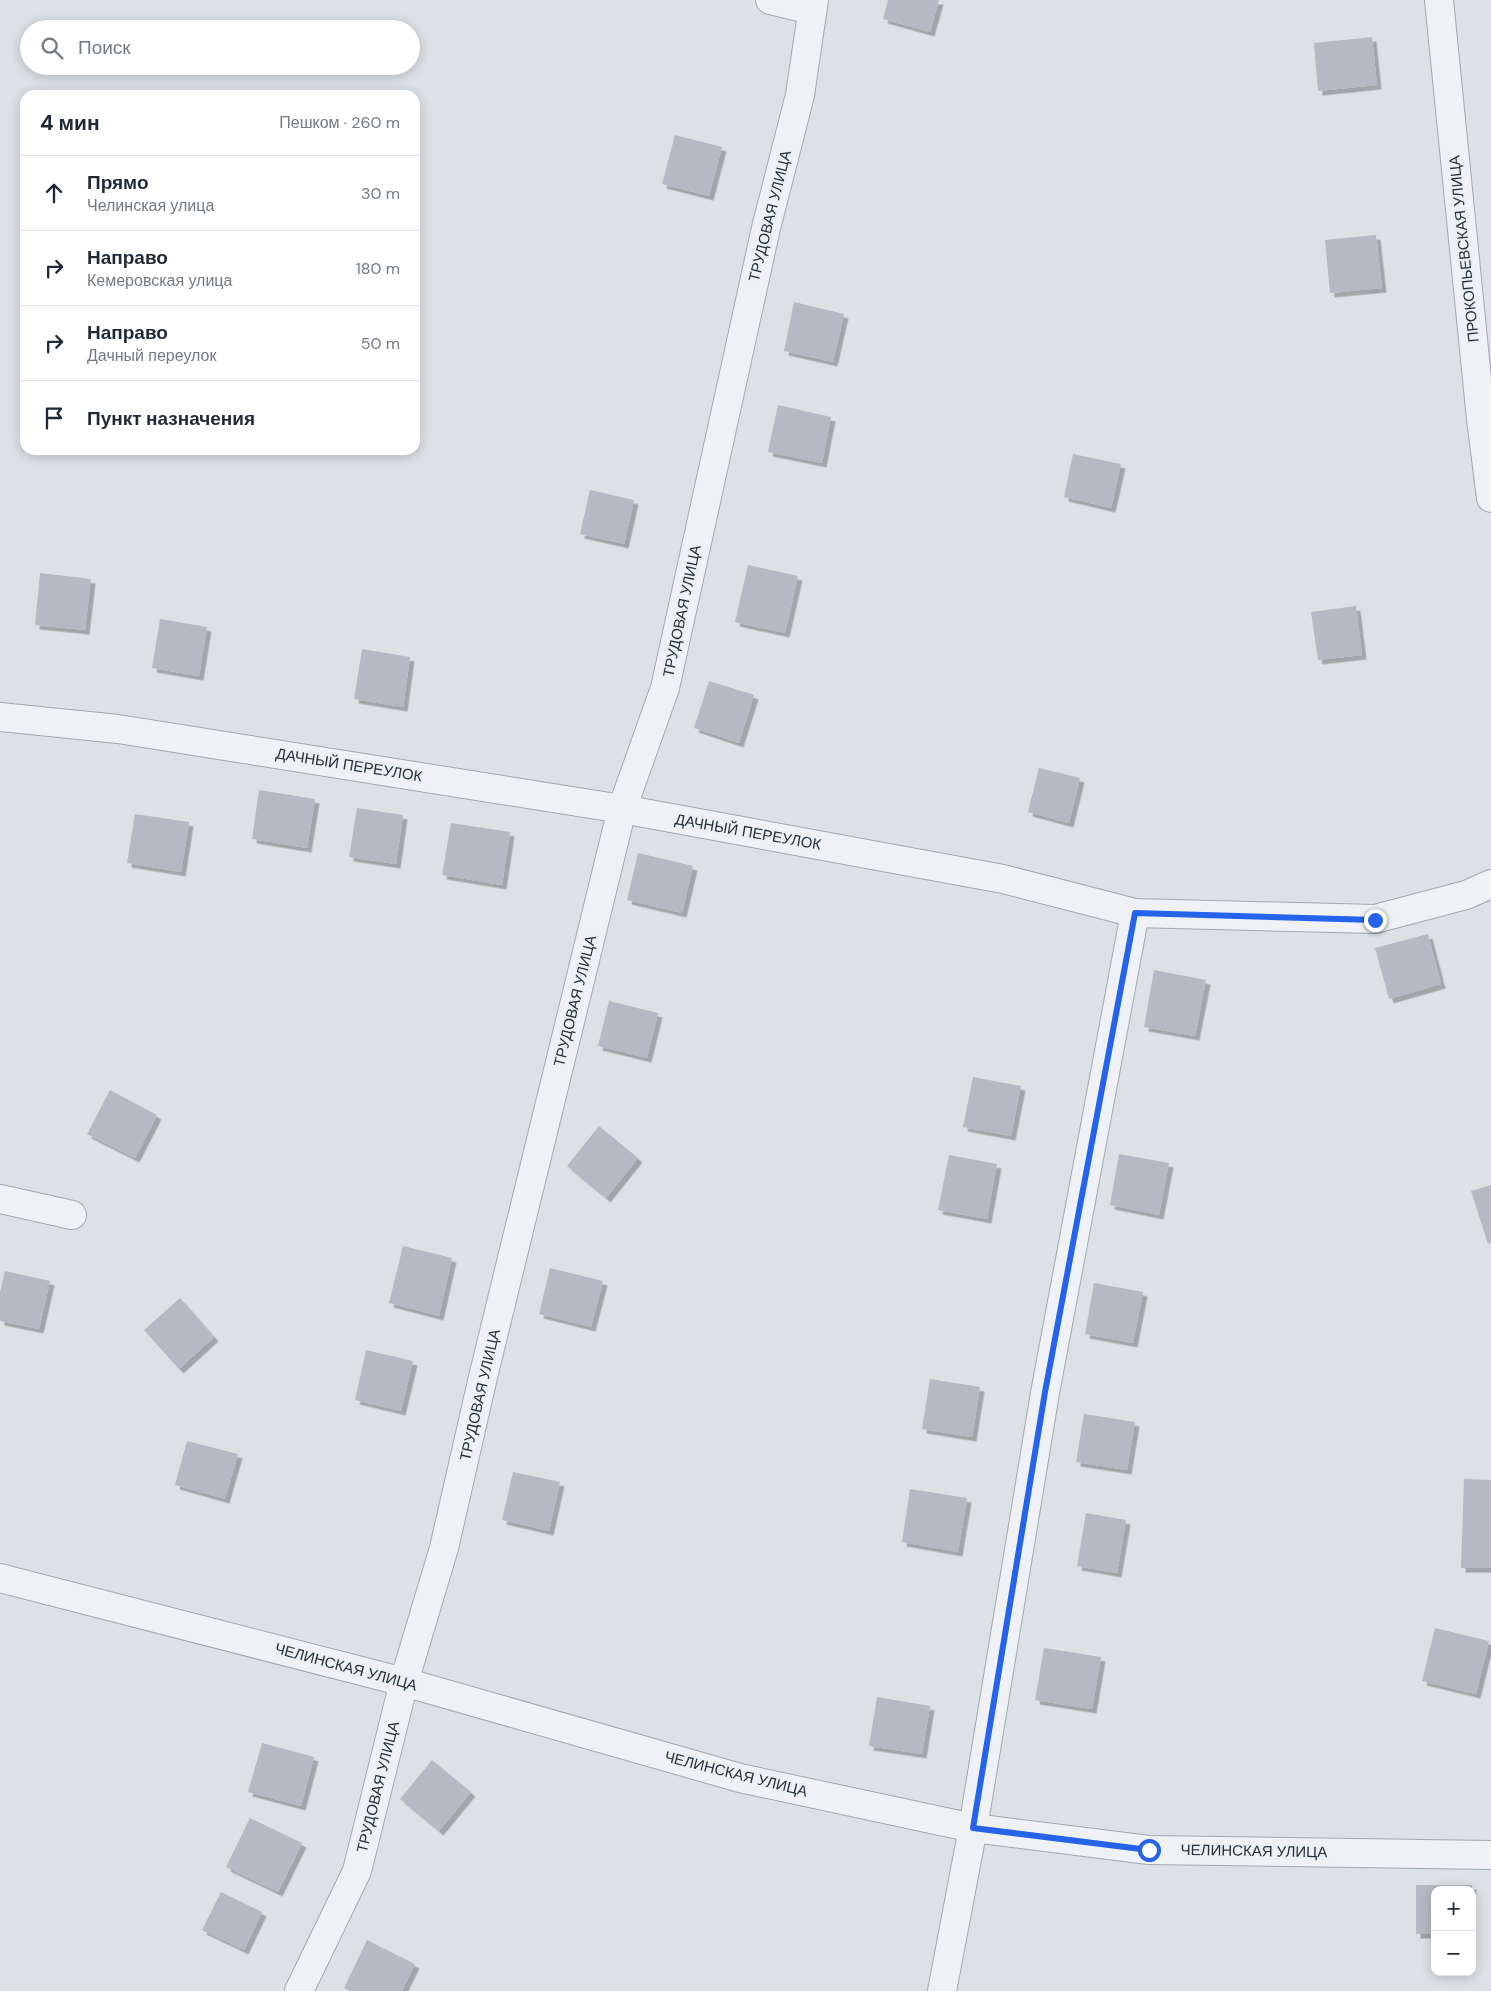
<!DOCTYPE html>
<html lang="ru">
<meta charset="utf-8">
<style>
body{margin:0;font-family:"DM Sans",sans-serif;background:#f6f6f7;color:#1f2937}
.controls{position:absolute;right:15px;bottom:15px;display:grid;overflow:hidden;border-radius:10px;box-shadow:0 2px 12px #0003}
.controls button{width:45px;height:45px;display:grid;place-items:center;padding:0;border:0;border-bottom:1px solid #e0e1e3;background:#fff;color:#1f2937;font:25px sans-serif}
.stop{position:absolute;width:15px;height:15px;margin:-11px;border:4px solid #2563eb;border-radius:50%;background:#fff}
.stop.end{background:#2563eb;border-color:#fff;box-shadow:0 1px 5px #0008}
.list{margin:0;padding:0;list-style:none}
h2{display:flex;justify-content:space-between;align-items:center;height:65px;margin:0;padding:0 20px;font-size:21px}
h2 small{font-size:16px;font-weight:400;color:#747a83}
.list li{display:grid;grid-template-columns:32px 1fr auto;gap:15px;align-items:center;box-sizing:border-box;height:75px;padding:0 20px;border-top:1px solid #e0e1e3}
.list b{display:block;font-size:19px;white-space:nowrap}
.list p{margin:0;font-size:16px;white-space:nowrap;color:#747a83}
.list em{font-size:16px;font-style:normal;color:#747a83}
.icon{flex:none;width:28px;height:28px;fill:none;stroke:currentColor;stroke-width:2;stroke-linecap:round;stroke-linejoin:round}
.map{position:relative;flex:none;width:1491px;height:1991px;overflow:hidden}
.search{position:absolute;background:#fff;box-shadow:0 2px 12px #0003;left:20px;top:20px;width:400px;height:55px;display:flex;align-items:center;gap:12px;box-sizing:border-box;padding:0 18px;border-radius:28px;color:#747a83;font-size:19px}
.panel{position:absolute;background:#fff;box-shadow:0 2px 12px #0003;left:20px;top:90px;width:400px;height:365px;border-radius:15px}
.map>svg:first-child{display:block}
.building{fill:#b3bac3;filter:url(#shadow)}
.lines{fill:none;stroke-linecap:round;stroke-linejoin:round}
.minor-casing{stroke:#a2a8b0;stroke-width:30}
.tertiary-casing{stroke:#a2a8b0;stroke-width:30}
.minor{stroke:#eff1f5;stroke-width:28}
.tertiary{stroke:#eff1f5;stroke-width:28}
.route{stroke:#2563eb;stroke-width:6}
.labels{text-anchor:middle;stroke-width:4;stroke-linejoin:round;paint-order:stroke}
.street-label{font-size:15px;fill:#26303c;stroke:#ebf0f4}
</style>
<div class="map">
<svg width="1491" height="1991" viewBox="0 0 1491 1991">
<defs>
<filter id="shadow"><feDropShadow dx="4.5" dy="4.5" stdDeviation="0" flood-color="#0004"/></filter>
</defs>
<rect width="100%" height="100%" fill="#dce1e6"/>
<g class="building">
<polygon points="888,0 939,0 930,32 883,19"/>
<polygon points="1372,37 1377,85 1318,91 1314,43"/>
<polygon points="675,135 722,147 709,196 662,184"/>
<polygon points="1376,235 1382,288 1330,293 1325,240"/>
<polygon points="794,302 844,314 833,362 784,351"/>
<polygon points="778,405 831,417 822,463 768,452"/>
<polygon points="1073,454 1121,464 1111,508 1064,497"/>
<polygon points="590,490 634,500 624,544 580,534"/>
<polygon points="748,565 798,576 785,633 735,622"/>
<polygon points="40,573 91,579 85,630 35,625"/>
<polygon points="1356,606 1362,655 1318,660 1311,612"/>
<polygon points="160,619 207,627 199,676 152,668"/>
<polygon points="362,649 410,657 403,707 354,699"/>
<polygon points="709,681 754,695 739,743 694,728"/>
<polygon points="1039,768 1080,778 1069,823 1028,812"/>
<polygon points="259,790 315,799 307,848 252,839"/>
<polygon points="357,808 403,815 396,864 349,857"/>
<polygon points="135,814 189,822 181,872 127,863"/>
<polygon points="451,823 510,832 502,885 442,875"/>
<polygon points="638,853 693,866 682,913 627,900"/>
<polygon points="1428,934 1441,984 1389,999 1375,948"/>
<polygon points="1154,970 1206,980 1195,1036 1144,1027"/>
<polygon points="609,1001 658,1013 647,1058 598,1046"/>
<polygon points="973,1077 1021,1086 1011,1136 963,1127"/>
<polygon points="110,1090 157,1115 135,1158 87,1134"/>
<polygon points="599,1126 638,1158 606,1198 567,1166"/>
<polygon points="1119,1154 1169,1163 1159,1215 1110,1205"/>
<polygon points="949,1155 997,1164 987,1219 938,1210"/>
<polygon points="1491,1185 1491,1243 1488,1244 1471,1191"/>
<polygon points="403,1246 452,1258 439,1316 389,1303"/>
<polygon points="550,1268 603,1281 591,1327 539,1314"/>
<polygon points="5,1271 50,1281 39,1329 0,1321 0,1292"/>
<polygon points="1094,1283 1143,1292 1133,1343 1085,1334"/>
<polygon points="180,1298 214,1337 179,1369 144,1330"/>
<polygon points="366,1350 413,1361 401,1411 355,1400"/>
<polygon points="930,1379 980,1387 972,1437 922,1429"/>
<polygon points="1084,1414 1135,1422 1127,1470 1076,1462"/>
<polygon points="187,1441 238,1454 225,1499 175,1485"/>
<polygon points="513,1472 560,1482 549,1531 502,1520"/>
<polygon points="1464,1479 1491,1480 1491,1568 1461,1568"/>
<polygon points="910,1489 967,1498 958,1552 902,1542"/>
<polygon points="1086,1513 1126,1520 1117,1573 1077,1566"/>
<polygon points="1435,1628 1489,1641 1476,1694 1422,1681"/>
<polygon points="1044,1648 1101,1657 1092,1709 1035,1700"/>
<polygon points="877,1697 930,1706 922,1754 869,1746"/>
<polygon points="262,1743 314,1757 301,1806 248,1792"/>
<polygon points="432,1760 471,1792 439,1831 400,1799"/>
<polygon points="250,1818 302,1843 278,1892 226,1867"/>
<polygon points="1416,1885 1472,1885 1472,1890 1435,1890 1435,1934 1416,1934"/>
<polygon points="221,1892 262,1912 244,1950 202,1930"/>
<polygon points="367,1940 415,1964 402,1991 350,1991 344,1988"/>
</g>
<g class="lines">
<defs>
<g id="minor">
<polyline points="770,0 811,10"/>
<polyline points="1439,0 1481,419 1491,498"/>
<polyline points="0,717 118,729 622,809 1003,879 1135,913 1375,919 1466,895 1491,884"/>
<polyline points="0,1199 72,1215"/>
<polyline points="299,1991 357,1871 404,1682 444,1548 483,1377 622,809 665,688 766,228 800,95 814,0"/>
<polyline points="942,1991 973,1828 1045,1393 1135,913"/>
</g>
<polyline id="tertiary" points="0,1578 404,1682 740,1778 973,1828 1149,1850 1491,1855"/>
</defs>
<use href="#minor" class="minor-casing"/>
<use href="#tertiary" class="tertiary-casing"/>
<use href="#minor" class="minor"/>
<use href="#tertiary" class="tertiary"/>
</g>
<g class="lines">
<polyline class="route" points="1149,1850 973,1828 1045,1392 1135,913 1375,920"/>
</g>
<g class="labels">
<g class="street-label">
<text transform="translate(770 216) rotate(-76)" y="5">ТРУДОВАЯ УЛИЦА</text>
<text transform="translate(1464 249) rotate(-96)" y="5">ПРОКОПЬЕВСКАЯ УЛИЦА</text>
<text transform="translate(682 611) rotate(-78)" y="5">ТРУДОВАЯ УЛИЦА</text>
<text transform="translate(349 765) rotate(9)" y="5">ДАЧНЫЙ ПЕРЕУЛОК</text>
<text transform="translate(748 832) rotate(10)" y="5">ДАЧНЫЙ ПЕРЕУЛОК</text>
<text transform="translate(575 1001) rotate(-76)" y="5">ТРУДОВАЯ УЛИЦА</text>
<text transform="translate(480 1395) rotate(-77)" y="5">ТРУДОВАЯ УЛИЦА</text>
<text transform="translate(346 1667) rotate(15)" y="5">ЧЕЛИНСКАЯ УЛИЦА</text>
<text transform="translate(736 1774) rotate(14)" y="5">ЧЕЛИНСКАЯ УЛИЦА</text>
<text transform="translate(378 1787) rotate(-76)" y="5">ТРУДОВАЯ УЛИЦА</text>
<text transform="translate(1254 1851) rotate(1)" y="5">ЧЕЛИНСКАЯ УЛИЦА</text>
</g>
</g>
</svg>
<div class="controls">
<button>+</button>
<button>−</button>
</div>
<div class="stop" style="left:1149px;top:1850px"></div>
<div class="stop end" style="left:1375px;top:920px"></div>
<div class="search"><svg class="icon" aria-label="search" viewBox="0 0 24 24"><circle cx="10" cy="10" r="6"/><path d="M15 15l6 6"/></svg>Поиск</div>
<section class="panel">
<h2>4 мин<small>Пешком · 260 m</small></h2>
<ul class="list">
<li><svg class="icon" aria-label="ahead" viewBox="0 0 24 24"><path d="M12 20V5M6 11l6-6 6 6"/></svg><div><b>Прямо</b><p>Челинская улица</p></div><em>30 m</em></li>
<li><svg class="icon" aria-label="right" viewBox="0 0 24 24"><path d="M7 20v-9h11M14 6l5 5-5 5"/></svg><div><b>Направо</b><p>Кемеровская улица</p></div><em>180 m</em></li>
<li><svg class="icon" aria-label="right" viewBox="0 0 24 24"><path d="M7 20v-9h11M14 6l5 5-5 5"/></svg><div><b>Направо</b><p>Дачный переулок</p></div><em>50 m</em></li>
<li><svg class="icon" aria-label="arrive" viewBox="0 0 24 24"><path d="M6 21V4h12l-3 4 3 4H6"/></svg><div><b>Пункт назначения</b></div></li>
</ul>
</section>
</div>
